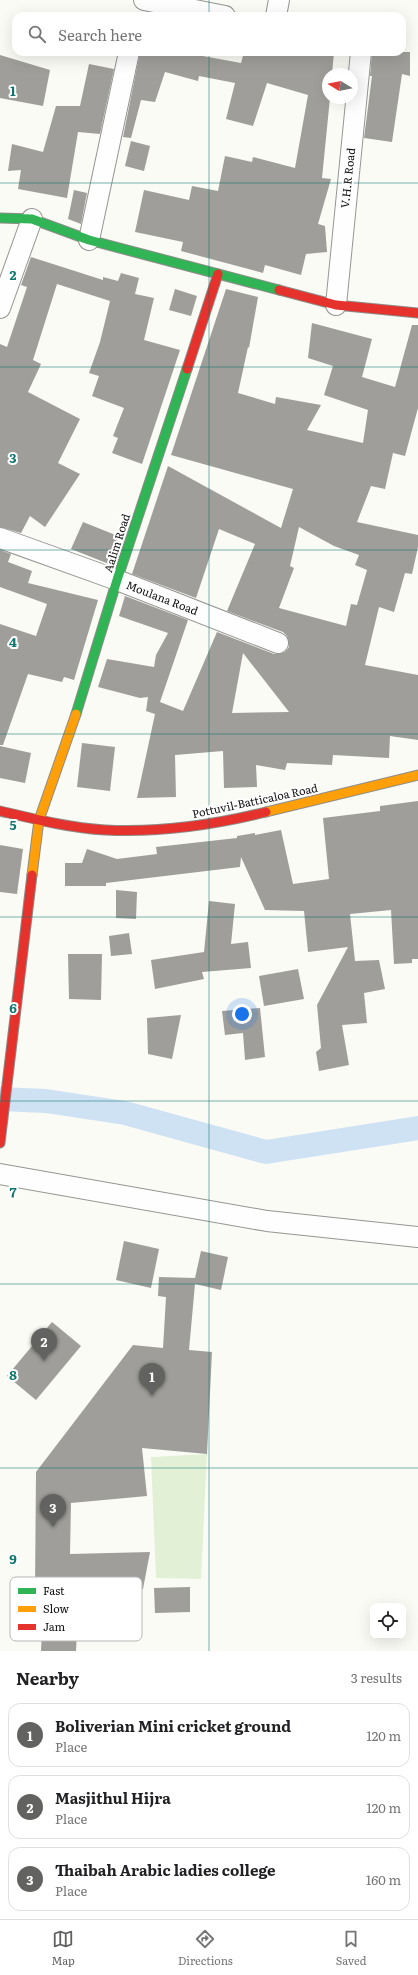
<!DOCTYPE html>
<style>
body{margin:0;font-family:Literata,serif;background:#f2f2f2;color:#202124}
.controls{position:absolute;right:12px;bottom:12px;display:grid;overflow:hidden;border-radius:8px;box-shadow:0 4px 16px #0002}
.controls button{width:36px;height:36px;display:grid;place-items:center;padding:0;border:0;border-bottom:1px solid #e0e0e0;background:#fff;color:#202124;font:20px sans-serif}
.compass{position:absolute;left:322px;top:68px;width:36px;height:36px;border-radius:50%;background:#fff;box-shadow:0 4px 16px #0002;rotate:280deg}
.you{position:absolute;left:242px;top:1014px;width:14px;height:14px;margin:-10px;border:3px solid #fff;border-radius:50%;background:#1a73e8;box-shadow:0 0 0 6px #1a73e833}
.badge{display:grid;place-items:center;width:26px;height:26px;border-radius:50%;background:#626260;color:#fff;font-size:13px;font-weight:700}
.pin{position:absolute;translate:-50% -33px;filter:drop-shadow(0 1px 2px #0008)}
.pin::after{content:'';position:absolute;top:21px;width:14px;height:12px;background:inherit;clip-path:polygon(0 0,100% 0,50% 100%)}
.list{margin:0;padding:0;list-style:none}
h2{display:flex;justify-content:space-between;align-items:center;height:52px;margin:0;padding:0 16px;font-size:17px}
h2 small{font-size:13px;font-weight:400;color:#757577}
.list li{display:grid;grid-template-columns:26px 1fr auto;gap:12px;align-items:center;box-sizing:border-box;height:64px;margin:0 8px 8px;padding:0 8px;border:1px solid #e0e0e0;border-radius:12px}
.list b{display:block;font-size:15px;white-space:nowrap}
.list p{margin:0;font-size:13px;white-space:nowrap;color:#757577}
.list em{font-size:13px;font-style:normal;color:#757577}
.icon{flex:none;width:22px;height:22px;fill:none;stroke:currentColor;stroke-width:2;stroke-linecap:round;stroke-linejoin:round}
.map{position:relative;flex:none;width:418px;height:1651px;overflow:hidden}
.search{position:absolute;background:#fff;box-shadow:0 4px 16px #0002;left:12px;right:12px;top:12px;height:44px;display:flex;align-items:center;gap:10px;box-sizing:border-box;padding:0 14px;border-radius:12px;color:#757577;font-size:15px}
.sheet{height:268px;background:#fff}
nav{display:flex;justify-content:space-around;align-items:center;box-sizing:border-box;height:56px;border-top:1px solid #e0e0e0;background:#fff;font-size:11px;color:#757577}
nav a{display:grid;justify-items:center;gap:2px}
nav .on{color:#626260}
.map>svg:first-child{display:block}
.green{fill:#e2f1d6}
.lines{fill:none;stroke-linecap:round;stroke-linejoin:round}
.canal{stroke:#cee2f4;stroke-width:24}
.building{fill:#9f9e9a;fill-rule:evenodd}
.street-casing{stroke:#959593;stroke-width:22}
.fast-casing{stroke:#8c8c89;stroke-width:11}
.slow-casing{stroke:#8c8c89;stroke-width:11}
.jam-casing{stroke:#8c8c89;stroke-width:11}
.street{stroke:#fefefe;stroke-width:20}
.fast{stroke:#30b455;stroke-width:9}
.slow{stroke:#ff9f0a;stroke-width:9}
.jam{stroke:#e5322d;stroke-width:9}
.grid{fill:none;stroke:#0f766e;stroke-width:1;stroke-opacity:0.55}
.labels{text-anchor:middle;stroke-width:4;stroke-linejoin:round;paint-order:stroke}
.street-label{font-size:11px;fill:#0f0f0f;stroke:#fff}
.key{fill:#fff;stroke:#b7b7b7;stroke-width:1}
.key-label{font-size:11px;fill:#0f0f0f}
.grid-label{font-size:13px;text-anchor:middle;font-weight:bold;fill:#0f766e;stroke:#fff;stroke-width:4;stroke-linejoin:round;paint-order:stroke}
</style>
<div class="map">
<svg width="418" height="1651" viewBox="0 0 418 1651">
<rect width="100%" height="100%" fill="#fbfbf5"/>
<polygon class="green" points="207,1454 201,1579 156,1578 151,1457"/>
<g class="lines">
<polyline class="canal" points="0,1099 46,1101 125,1113 266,1152 418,1128"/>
</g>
<g class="building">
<polygon points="140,52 204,52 203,56 241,63 244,52 334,52 332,74 328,74 328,98 330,98 322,178 331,179 318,224 325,226 327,252 306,254 301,275 265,265 263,273 181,251 183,242 135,232 144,190 189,200 192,186 218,191 225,156 252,162 253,157 295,168 308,95 267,83 253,126 226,119 235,83 199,76 198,81 165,72 155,102 141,100 131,138 123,137"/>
<polygon points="372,52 410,52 410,76 402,74 392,142 364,138 372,76 370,76"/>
<polygon points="0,55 50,70 43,106 0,98"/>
<polygon points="89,64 114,69 100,134 78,132 67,198 18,189 21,170 8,171 12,144 43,152 56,106 80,106"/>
<polygon points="131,141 150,146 144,171 125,166"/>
<polygon points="74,190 87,193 81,224 68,219"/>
<polygon points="31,257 103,280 103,277 118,281 121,273 139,278 135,294 154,298 144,340 180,350 142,464 112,453 118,438 113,436 124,408 92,396 99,376 89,373 100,342 110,301 57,284 33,360 41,364 28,392 80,419 58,463 80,474 45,527 30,516 21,533 0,527 0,344 7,347 27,287 21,285"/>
<polygon points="175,289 197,296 191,316 169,310"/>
<path d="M 226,289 L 258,297 L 249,348 L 248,347 L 238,393 L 275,404 L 276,397 L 321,405 L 307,430 L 363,443 L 368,410 L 324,395 L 333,366 L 308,358 L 312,323 L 372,339 L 362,377 L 395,387 L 412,325 L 418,325 L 418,408 L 405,456 L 393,453 L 385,489 L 371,486 L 357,522 L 418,535 L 418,547 L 412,574 L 405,573 L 394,612 L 379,607 L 365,665 L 418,675 L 418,740 L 390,736 L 389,758 L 333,755 L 332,765 L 287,763 L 285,770 L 256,765 L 257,787 L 224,788 L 223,751 L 175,755 L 176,797 L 137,798 L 155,714 L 146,711 L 148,697 L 140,698 L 98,687 L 107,659 L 154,667 L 156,655 L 168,633 L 119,616 L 125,596 L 188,620 L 160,702 L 183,711 L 217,632 L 274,654 L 285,652 L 289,647 L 287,636 L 283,632 L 227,611 L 255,544 L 219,529 L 196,598 L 132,574 L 168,466 L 281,528 L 293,489 L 171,455 ZM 299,527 L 334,546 L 359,555 L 355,565 L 367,570 L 357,605 L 351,604 L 346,626 L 279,608 L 294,568 L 290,566 ZM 243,653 L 289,712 L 232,713 Z"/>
<polygon points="83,522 118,536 109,564 71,549"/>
<polygon points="0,550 11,554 8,562 32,571 28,583 98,600 74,680 64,677 62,682 28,674 3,745 0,745 0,624 36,636 47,604 0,587"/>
<polygon points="82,743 115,747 110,791 77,787"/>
<polygon points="0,746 31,753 25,783 0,778"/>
<polygon points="418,801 418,959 412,959 412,963 394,964 391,910 350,914 355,961 379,960 385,989 364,993 367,1023 342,1025 349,1065 319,1071 316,1052 321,1048 317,1005 348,947 308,952 304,911 265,910 241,857 240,867 106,883 106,886 65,886 65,863 82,863 87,849 117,859 157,854 156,847 237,838 237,836 255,833 255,835 281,830 293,884 329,879 323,818 380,811 380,806"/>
<polygon points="0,845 23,849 17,894 0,892"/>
<polygon points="116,890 137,892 136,919 116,918"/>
<polygon points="209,901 235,904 231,944 248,942 251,968 202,972 204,979 155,989 151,960 204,952"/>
<polygon points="129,933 132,954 111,956 109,936"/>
<polygon points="68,954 102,954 101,1000 69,999"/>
<polygon points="298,969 304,999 264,1006 259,976"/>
<polygon points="260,1008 265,1057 245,1060 243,1033 225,1035 222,1011"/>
<polygon points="181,1015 172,1059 148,1054 147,1018"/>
<polygon points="124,1241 159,1249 151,1288 116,1280"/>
<polygon points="201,1251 228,1257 221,1290 195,1284 189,1350 212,1352 207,1454 142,1448 147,1496 71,1503 70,1554 150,1552 143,1589 79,1589 76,1651 41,1651 44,1589 35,1589 36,1472 133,1345 163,1348 166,1297 158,1296 159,1277 195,1278"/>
<polygon points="52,1322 81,1346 36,1400 7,1376"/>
<polygon points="190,1587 190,1612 155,1613 154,1588"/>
</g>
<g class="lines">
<defs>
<g id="street">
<polyline points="144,0 225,16"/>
<polyline points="276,16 279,0"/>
<polyline points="89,240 129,52"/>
<polyline points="336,305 361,52"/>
<polyline points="0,308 32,219"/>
<polyline points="0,538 117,580 278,643"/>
<polyline points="0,1174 267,1221 418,1237"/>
</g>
<g id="fast">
<polyline points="0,218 32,219 89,240 279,290"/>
<polyline points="76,714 117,580 187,369"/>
</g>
<g id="slow">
<polyline points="266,812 418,775"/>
<polyline points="32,875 39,820 76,714"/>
</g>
<g id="jam">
<polyline points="279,290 336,305 418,313"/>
<polyline points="187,369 218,274"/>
<path d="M 0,811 C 34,819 70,828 105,830 C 159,833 213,825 266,812"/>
<polyline points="0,1143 32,875"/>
</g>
</defs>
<use href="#street" class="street-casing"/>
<use href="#fast" class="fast-casing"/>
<use href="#slow" class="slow-casing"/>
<use href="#jam" class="jam-casing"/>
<use href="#street" class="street"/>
<use href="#fast" class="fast"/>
<use href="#slow" class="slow"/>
<use href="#jam" class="jam"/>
</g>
<path class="grid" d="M 209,0 L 209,16M 209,52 L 209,1651M 0,183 L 418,183M 0,367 L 418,367M 0,550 L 418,550M 0,734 L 418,734M 0,917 L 418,917M 0,1101 L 418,1101M 0,1284 L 418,1284M 0,1468 L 418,1468"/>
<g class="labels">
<g class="street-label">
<text transform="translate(348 178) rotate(-84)" y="4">V.H.R Road</text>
<text transform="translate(117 543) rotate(-72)" y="4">Aalim Road</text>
<text transform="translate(162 598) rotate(21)" y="4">Moulana Road</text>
<text transform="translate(255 801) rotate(-12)" y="4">Pottuvil-Batticaloa Road</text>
</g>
</g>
<rect x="10" y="1577" width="132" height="64" rx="6" class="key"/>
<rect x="18" y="1588" width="18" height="6" fill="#30b455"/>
<rect x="18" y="1606" width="18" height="6" fill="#ff9f0a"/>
<rect x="18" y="1624" width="18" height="6" fill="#e5322d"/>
<g class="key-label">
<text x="43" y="1595">Fast</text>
<text x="43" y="1613">Slow</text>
<text x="43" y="1631">Jam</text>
</g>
<g class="grid-label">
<text x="13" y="96">1</text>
<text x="13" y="280">2</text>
<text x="13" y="463">3</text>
<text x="13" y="647">4</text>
<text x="13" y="830">5</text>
<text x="13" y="1013">6</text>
<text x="13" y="1197">7</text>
<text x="13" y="1380">8</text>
<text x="13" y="1564">9</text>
</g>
</svg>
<div class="controls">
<button><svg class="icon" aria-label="locate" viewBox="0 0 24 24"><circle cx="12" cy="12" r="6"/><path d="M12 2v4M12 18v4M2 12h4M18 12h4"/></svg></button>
</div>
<svg class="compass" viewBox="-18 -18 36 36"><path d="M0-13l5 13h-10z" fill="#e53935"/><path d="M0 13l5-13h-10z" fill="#757577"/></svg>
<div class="you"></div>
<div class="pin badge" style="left:152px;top:1396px">1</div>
<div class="pin badge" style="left:44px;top:1361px">2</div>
<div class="pin badge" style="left:53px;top:1527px">3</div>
<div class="search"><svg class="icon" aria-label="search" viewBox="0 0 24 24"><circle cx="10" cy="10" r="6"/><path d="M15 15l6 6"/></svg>Search here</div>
</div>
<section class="sheet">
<h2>Nearby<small>3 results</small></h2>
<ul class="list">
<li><span class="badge">1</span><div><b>Boliverian Mini cricket ground</b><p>Place</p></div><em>120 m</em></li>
<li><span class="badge">2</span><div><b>Masjithul Hijra</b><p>Place</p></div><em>120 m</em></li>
<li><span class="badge">3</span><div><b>Thaibah Arabic ladies college</b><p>Place</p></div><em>160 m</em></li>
</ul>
</section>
<nav>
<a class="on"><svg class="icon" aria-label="map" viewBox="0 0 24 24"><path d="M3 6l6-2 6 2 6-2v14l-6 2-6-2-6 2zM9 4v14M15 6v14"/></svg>Map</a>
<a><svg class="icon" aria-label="directions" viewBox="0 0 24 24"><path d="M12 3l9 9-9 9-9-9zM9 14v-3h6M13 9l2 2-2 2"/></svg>Directions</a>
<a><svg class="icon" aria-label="saved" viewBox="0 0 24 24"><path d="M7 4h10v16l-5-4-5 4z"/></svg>Saved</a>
</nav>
